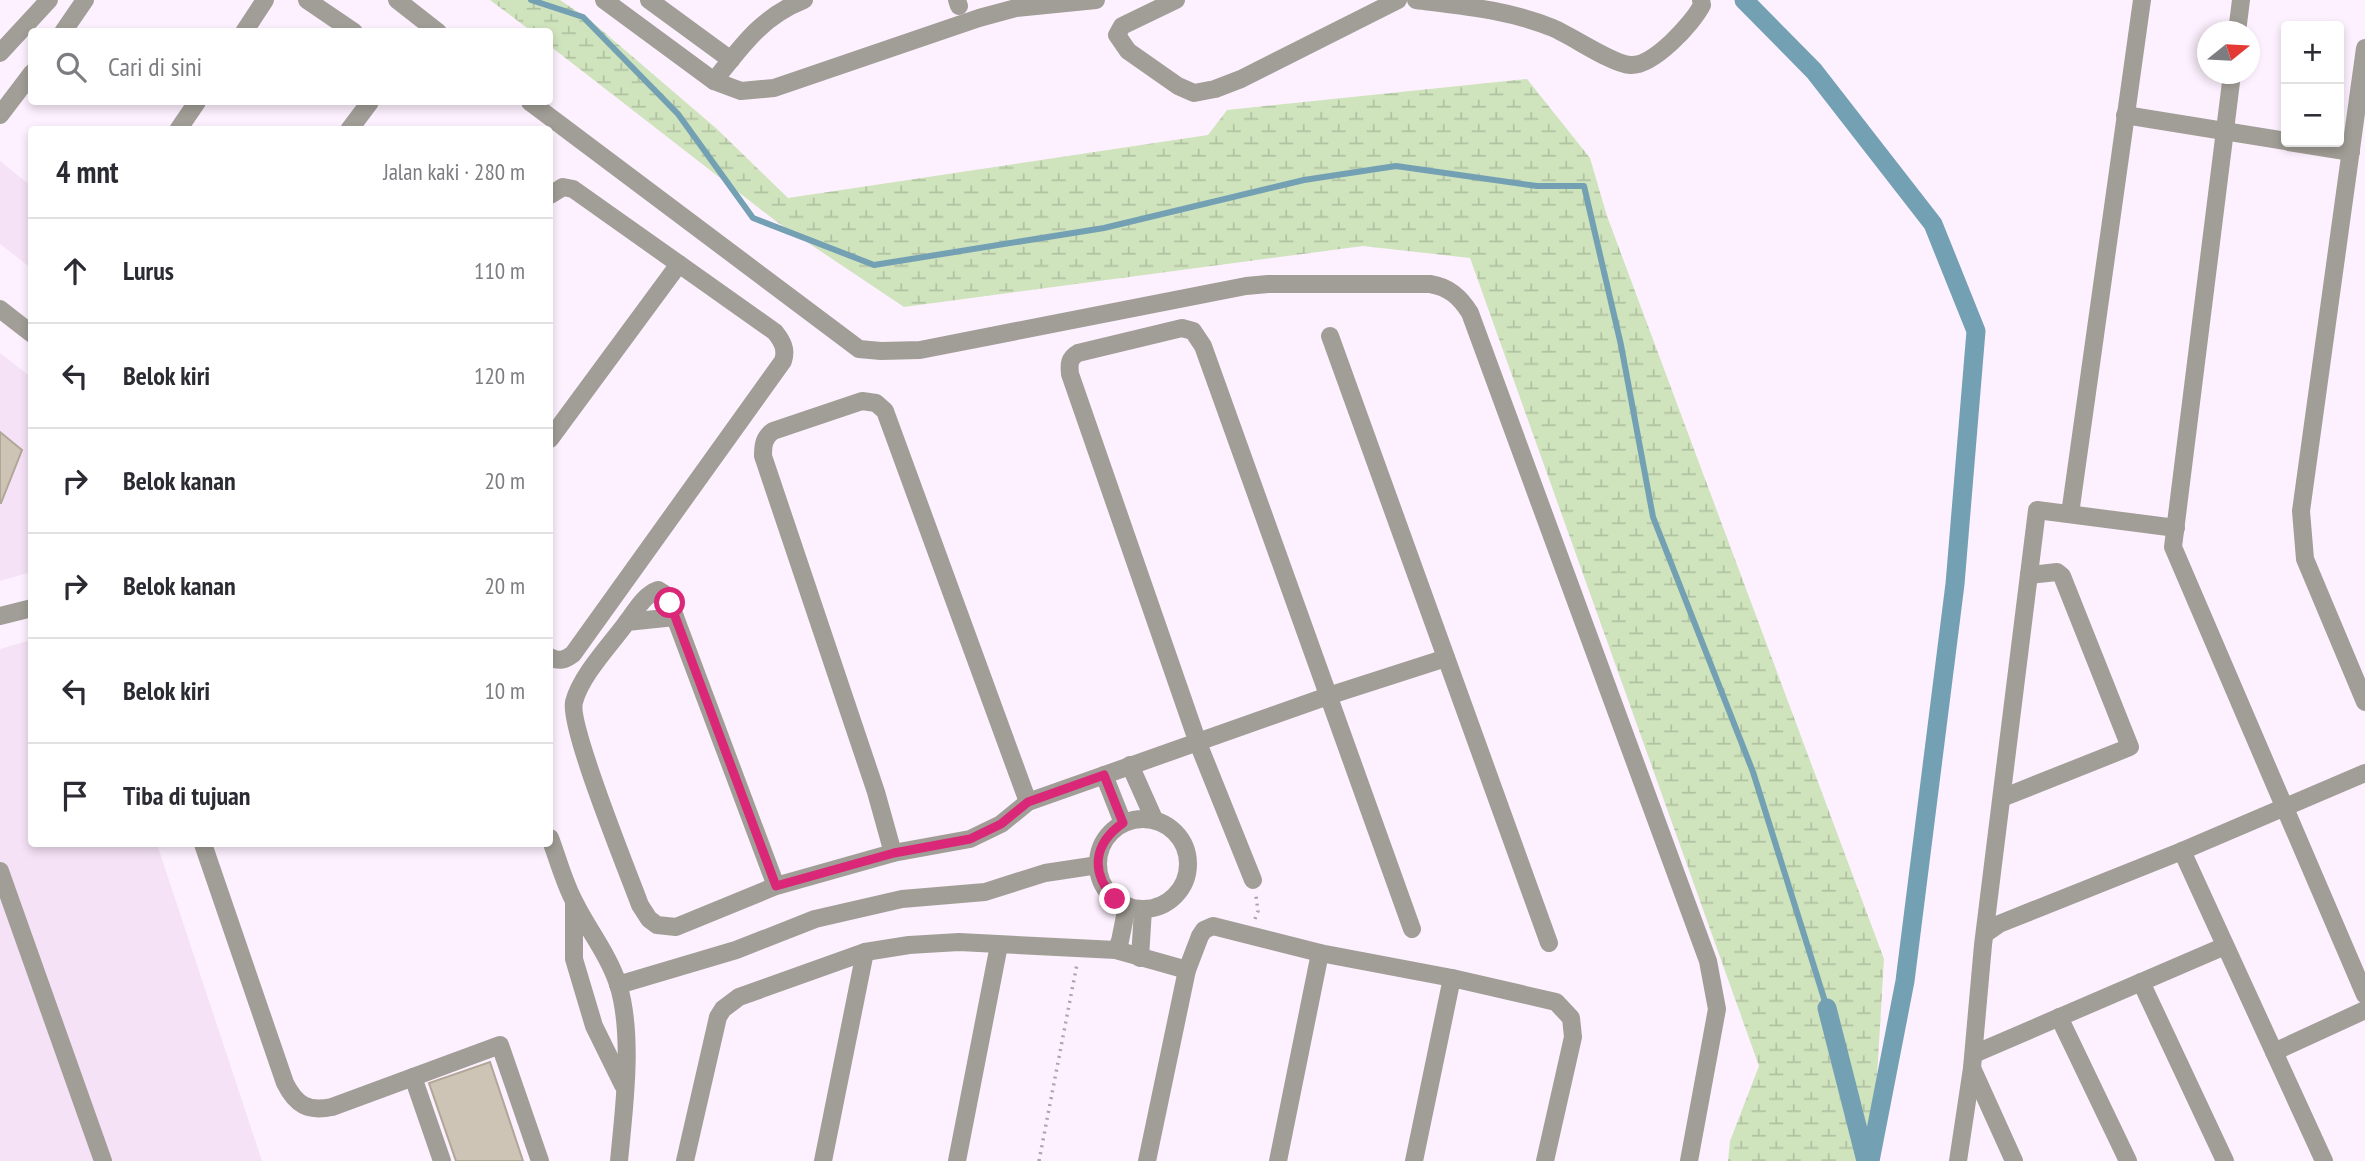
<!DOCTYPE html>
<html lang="id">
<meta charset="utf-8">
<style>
body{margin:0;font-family:"PT Sans Narrow",sans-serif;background:#f2f2f3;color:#2b2b33}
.controls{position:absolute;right:21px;top:21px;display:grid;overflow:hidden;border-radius:7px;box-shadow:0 4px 10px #0003}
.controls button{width:63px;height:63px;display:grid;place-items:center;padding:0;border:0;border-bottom:2px solid #e1e1e2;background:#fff;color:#2b2b33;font:35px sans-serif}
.compass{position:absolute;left:2197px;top:21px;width:63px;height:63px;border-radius:50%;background:#fff;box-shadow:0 4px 10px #0003;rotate:72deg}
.stop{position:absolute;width:21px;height:21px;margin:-16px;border:5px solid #db2777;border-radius:50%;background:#fff}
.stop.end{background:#db2777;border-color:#fff;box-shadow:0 2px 7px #0008}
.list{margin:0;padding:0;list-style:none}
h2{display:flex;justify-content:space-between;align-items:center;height:91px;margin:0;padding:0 28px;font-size:30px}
h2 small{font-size:23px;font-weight:400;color:#7c7c81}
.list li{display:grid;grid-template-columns:46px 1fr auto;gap:21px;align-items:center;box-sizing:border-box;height:105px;padding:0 28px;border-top:2px solid #e1e1e2}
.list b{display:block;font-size:26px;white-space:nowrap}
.list em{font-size:23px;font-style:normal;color:#7c7c81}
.icon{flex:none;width:38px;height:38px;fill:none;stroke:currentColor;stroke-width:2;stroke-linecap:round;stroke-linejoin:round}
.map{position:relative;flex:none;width:2365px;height:1161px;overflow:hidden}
.search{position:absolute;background:#fff;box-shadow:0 4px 10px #0003;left:28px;top:28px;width:525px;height:77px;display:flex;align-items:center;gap:18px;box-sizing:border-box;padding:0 24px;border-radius:7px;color:#7c7c81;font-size:26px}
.panel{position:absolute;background:#fff;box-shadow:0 4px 10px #0003;left:28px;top:126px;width:525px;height:721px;border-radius:7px}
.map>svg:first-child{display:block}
.built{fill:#f5e2f6}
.wetland{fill:url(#wetland-marsh)}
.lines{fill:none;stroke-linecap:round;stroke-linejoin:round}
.stream{stroke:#73a1b3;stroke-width:6}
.canal{stroke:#73a1b3;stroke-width:19}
.building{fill:#cec4b5;stroke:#b0a798;stroke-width:2}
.path{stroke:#ada2ad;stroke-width:3.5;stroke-dasharray:2 5;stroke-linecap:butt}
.minor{stroke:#a19e97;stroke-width:18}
.route{stroke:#db2777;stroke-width:9}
</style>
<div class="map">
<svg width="2365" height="1161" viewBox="0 0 2365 1161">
<defs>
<pattern id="wetland-marsh" width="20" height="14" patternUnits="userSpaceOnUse" patternTransform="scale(1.75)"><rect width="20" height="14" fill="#cfe3bd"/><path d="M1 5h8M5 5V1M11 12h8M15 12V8" fill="none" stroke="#b1c2a2"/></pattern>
</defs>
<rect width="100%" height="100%" fill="#fef1ff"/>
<g class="built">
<polygon points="0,161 31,186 31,268 0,244"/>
<polygon points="0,353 32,378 31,572 0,581"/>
<polygon points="31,640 32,844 157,844 262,1161 0,1161 0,649"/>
</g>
<polygon class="wetland" points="490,0 560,0 591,21 717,129 788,198 1208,135 1227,110 1527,79 1590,158 1607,216 1884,959 1872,1161 1728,1161 1730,1141 1759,1066 1470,258 1363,246 904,307 777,222 550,46 550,32 531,31"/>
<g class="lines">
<polyline class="stream" points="531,0 583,17 678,114 753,218 874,265 1104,228 1304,180 1396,166 1537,186 1584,186 1621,345 1653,517 1753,772 1827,1008"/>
<g class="canal">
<polyline points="1744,0 1814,71 1933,224 1976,331 1955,584 1905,981 1870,1161"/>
<polyline points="1827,1008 1866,1161"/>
</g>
</g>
<g class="building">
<polygon points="0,432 22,450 1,503 0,503"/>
<polygon points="490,1062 523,1161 456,1161 429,1083"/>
</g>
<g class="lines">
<g class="path">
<polyline points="1255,919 1258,911 1256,896"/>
<polyline points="1039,1161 1077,964"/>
</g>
<g class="minor">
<polyline points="307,0 354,32"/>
<polyline points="397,0 438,32"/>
<polyline points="604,0 714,81 741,91 774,88 979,18 1016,8 1096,0"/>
<polyline points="649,0 731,60"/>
<polyline points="957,0 959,6"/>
<polyline points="1176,0 1122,26 1117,35 1128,51 1178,86 1194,93 1215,89 1241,79 1398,0"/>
<path d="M 1416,0 C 1463,6 1509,10 1553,28 C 1572,36 1612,64 1630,65 C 1653,67 1693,23 1702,5 L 1701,0"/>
<polyline points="63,32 85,0"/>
<polyline points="244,32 265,0"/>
<polyline points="2237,32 2241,0"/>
<polyline points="2365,48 2301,511 2305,559 2365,702"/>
<polyline points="0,53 49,0"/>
<polyline points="2232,74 2173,547 2365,995"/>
<path d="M 714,81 C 741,47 761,17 804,0"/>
<path d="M 530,102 L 859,349 L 881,351 L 920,350 L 1246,286 L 1268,284 L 1430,284 C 1449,287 1460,297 1470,313 L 1708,961 L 1717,1009 L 1689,1161"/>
<polyline points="0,115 32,73"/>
<polyline points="2125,115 2286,141"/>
<polyline points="178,130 197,102"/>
<polyline points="349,130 370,102"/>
<polyline points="2289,142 2351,152"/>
<path d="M 550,195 L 563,187 L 573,189 L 775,332 C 782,341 787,349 783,361 L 573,654 C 565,660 559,662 550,657"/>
<polyline points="0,309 32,334"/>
<polyline points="1330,336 1549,943"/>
<polyline points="550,439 679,264"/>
<polyline points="2070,514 2142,0"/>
<polyline points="0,616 32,608"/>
<path d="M 627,622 C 636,610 644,595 658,590 L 666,595 L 675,617"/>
<polyline points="1130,765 1154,819"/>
<polyline points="1104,775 1123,823"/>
<polyline points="2002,798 2130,747 2062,576 2057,572 2029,575"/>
<circle cx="1143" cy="864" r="45"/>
<path d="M 550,838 C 558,859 564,883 575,903 C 589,931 608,954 618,984 C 634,1035 624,1108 619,1161"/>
<path d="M 203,844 L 285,1083 C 296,1105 308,1112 332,1107 L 500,1045 L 540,1161"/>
<polyline points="2182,851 2324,1161"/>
<path d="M 893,853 L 876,792 L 763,456 C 763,445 764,437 773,431 L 862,401 L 876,403 L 885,411 L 1028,802"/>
<polyline points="0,871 103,1161"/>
<path d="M 1253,880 L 1198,743 L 1070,374 C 1069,364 1069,358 1078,353 L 1182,328 L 1193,331 L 1203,346 L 1412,929"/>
<path d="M 776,886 L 675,617 L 627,622 C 611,644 581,675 574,702 C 568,726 628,872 640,905 L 649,919 L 657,925 L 676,927 L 776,886 L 893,853 L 970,839 L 1001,824 L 1028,802 L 1328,696 L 1446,658"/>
<polyline points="574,902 574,959 594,1026 623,1085"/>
<polyline points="1986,933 1999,924 2182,851 2365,773"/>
<polyline points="1116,950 1120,941 1127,906"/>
<polyline points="1140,958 1143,909"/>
<polyline points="2141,982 2225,1161"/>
<polyline points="618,985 736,950 815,919 902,899 985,892 1045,873 1098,865"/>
<polyline points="2059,1017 2128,1161"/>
<polyline points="2274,1052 2365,1010"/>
<polyline points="1974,1054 2225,946"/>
<polyline points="1972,1068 2014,1161"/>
<polyline points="413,1077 442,1161"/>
<polyline points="685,1161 718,1017 723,1009 739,997 865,952 909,945 959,942 1116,950 1187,970"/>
<polyline points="823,1161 865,952"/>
<polyline points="957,1161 999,945"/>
<polyline points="1147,1161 1187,970 1200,936 1204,930 1213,926 1320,953 1452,978 1556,1002 1571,1018 1573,1037 1545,1161"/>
<polyline points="1278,1161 1320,953"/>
<polyline points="1414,1161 1452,978"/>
<polyline points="1958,1161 1972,1068 1983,945 2037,510 2176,528"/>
</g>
</g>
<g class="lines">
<path class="route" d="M 670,603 L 776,886 L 894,853 L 970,839 L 1001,824 L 1028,802 L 1104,775 L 1123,823 C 1093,844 1090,873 1115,899"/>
</g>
</svg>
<div class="controls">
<button>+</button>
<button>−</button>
</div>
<svg class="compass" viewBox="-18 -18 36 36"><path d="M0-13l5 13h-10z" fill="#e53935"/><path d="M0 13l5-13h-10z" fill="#7c7c81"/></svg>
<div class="stop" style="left:670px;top:603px"></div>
<div class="stop end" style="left:1115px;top:899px"></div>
<div class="search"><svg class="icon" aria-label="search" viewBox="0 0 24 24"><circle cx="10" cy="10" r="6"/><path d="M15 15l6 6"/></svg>Cari di sini</div>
<section class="panel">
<h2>4 mnt<small>Jalan kaki · 280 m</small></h2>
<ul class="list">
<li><svg class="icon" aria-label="ahead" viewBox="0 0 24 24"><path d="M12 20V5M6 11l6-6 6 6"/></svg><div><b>Lurus</b></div><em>110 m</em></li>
<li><svg class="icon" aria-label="left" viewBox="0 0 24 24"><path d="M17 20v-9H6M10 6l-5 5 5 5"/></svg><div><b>Belok kiri</b></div><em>120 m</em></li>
<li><svg class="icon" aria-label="right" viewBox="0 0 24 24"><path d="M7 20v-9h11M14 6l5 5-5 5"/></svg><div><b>Belok kanan</b></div><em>20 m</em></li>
<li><svg class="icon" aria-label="right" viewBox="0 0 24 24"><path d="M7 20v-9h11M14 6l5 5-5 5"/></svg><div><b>Belok kanan</b></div><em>20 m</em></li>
<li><svg class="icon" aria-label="left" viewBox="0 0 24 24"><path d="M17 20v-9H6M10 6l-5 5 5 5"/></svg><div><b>Belok kiri</b></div><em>10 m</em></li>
<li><svg class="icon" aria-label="arrive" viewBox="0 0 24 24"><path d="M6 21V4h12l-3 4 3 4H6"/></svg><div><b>Tiba di tujuan</b></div></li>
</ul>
</section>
</div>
